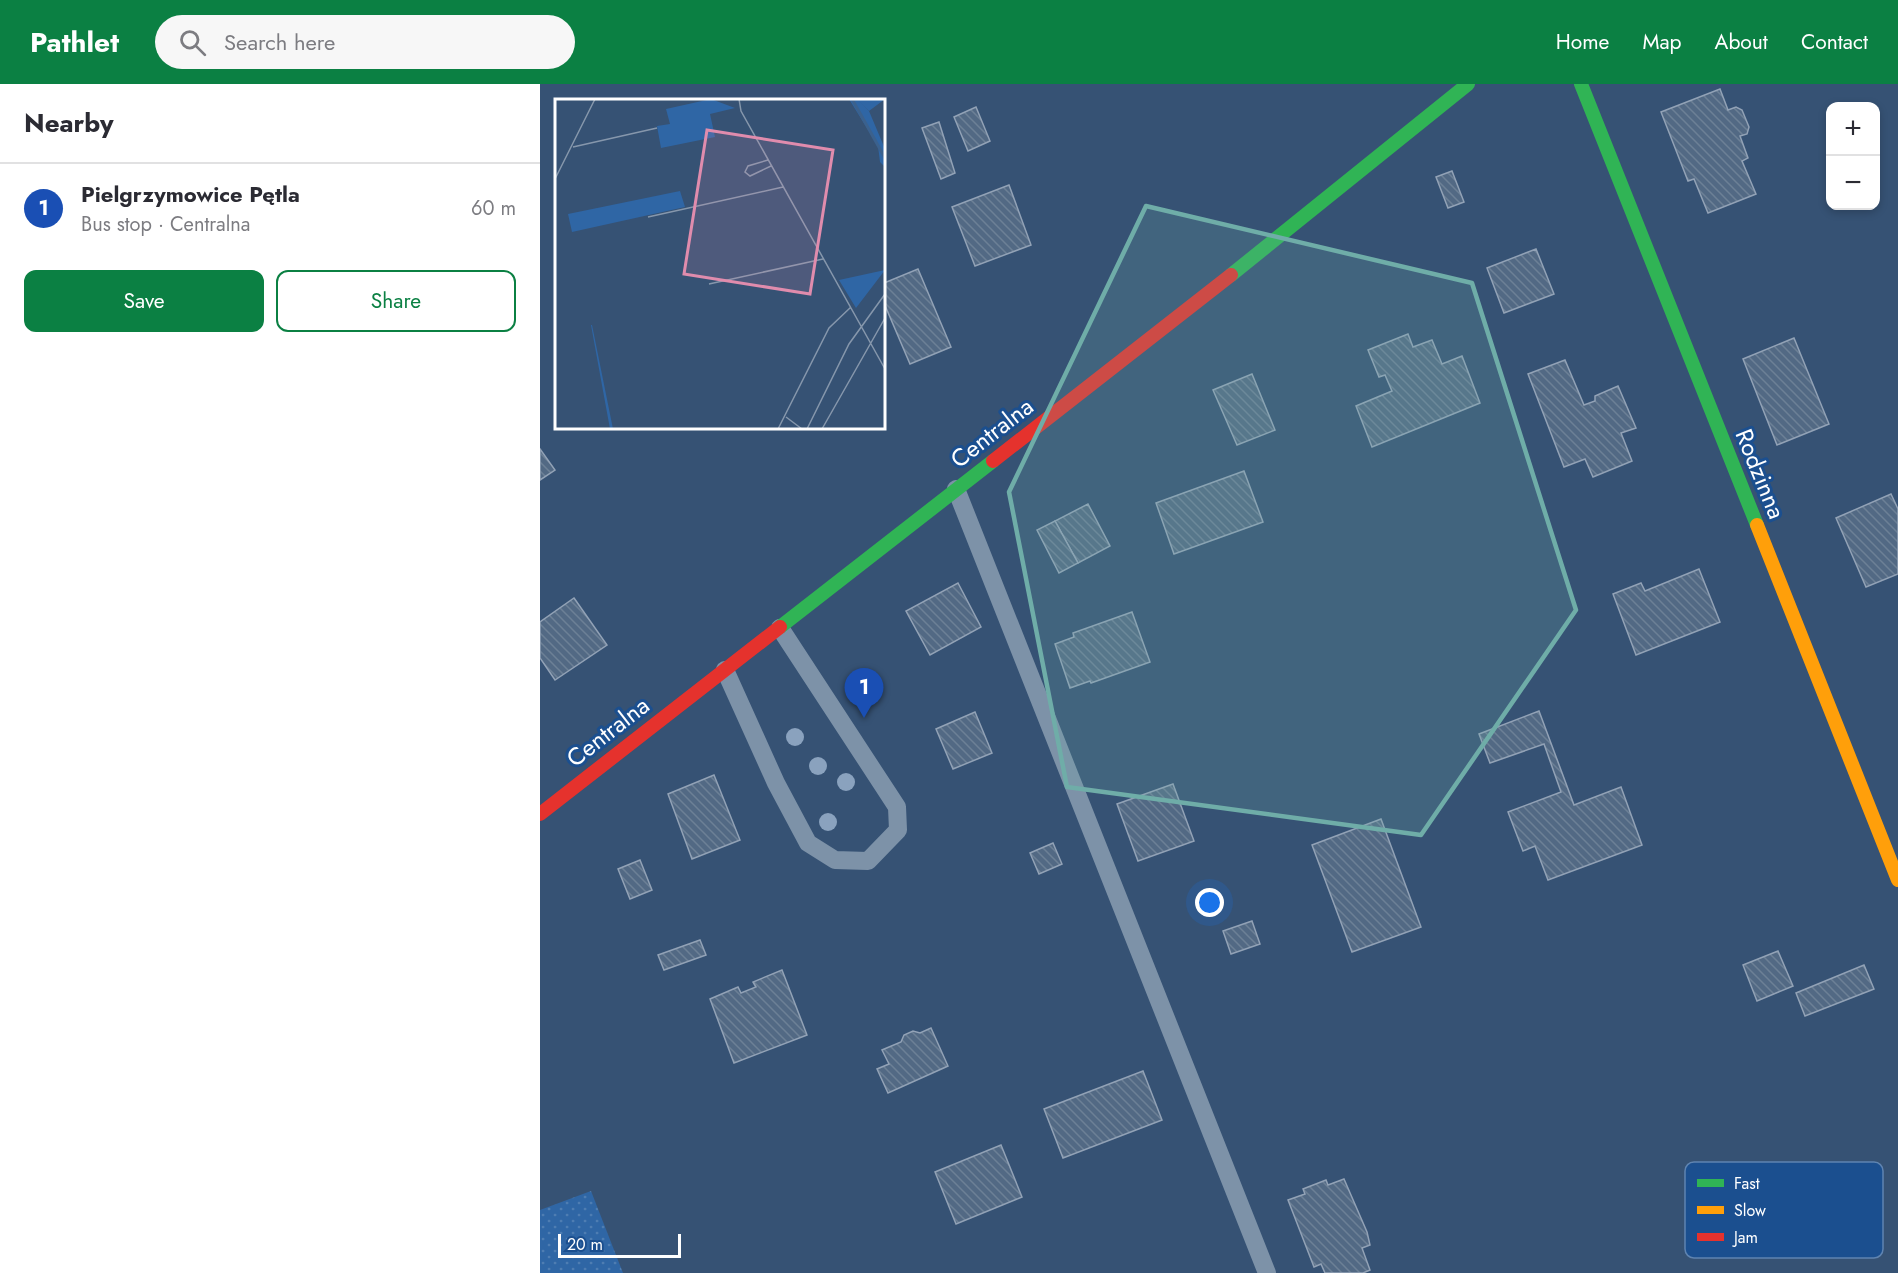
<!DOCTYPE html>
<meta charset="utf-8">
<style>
body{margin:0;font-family:Jost,sans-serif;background:#f7f7f7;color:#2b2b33}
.controls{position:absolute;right:18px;top:18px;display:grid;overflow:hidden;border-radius:12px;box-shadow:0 3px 9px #0003}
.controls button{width:54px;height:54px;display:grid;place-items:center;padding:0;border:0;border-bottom:2px solid #e1e1e2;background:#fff;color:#2b2b33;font:30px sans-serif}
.scale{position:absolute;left:18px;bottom:15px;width:123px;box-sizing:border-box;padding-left:6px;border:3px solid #fff;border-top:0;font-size:16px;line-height:21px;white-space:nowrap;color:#fff;-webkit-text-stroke:4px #1b4f8f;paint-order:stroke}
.you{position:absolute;left:670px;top:819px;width:21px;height:21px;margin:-15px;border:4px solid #fff;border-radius:50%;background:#1a73e8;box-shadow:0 0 0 9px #1a73e833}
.badge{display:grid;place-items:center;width:39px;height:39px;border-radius:50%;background:#0b8043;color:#fff;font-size:20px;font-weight:700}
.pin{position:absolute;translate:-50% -50px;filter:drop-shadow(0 2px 3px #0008)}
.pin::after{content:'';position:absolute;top:32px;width:21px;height:18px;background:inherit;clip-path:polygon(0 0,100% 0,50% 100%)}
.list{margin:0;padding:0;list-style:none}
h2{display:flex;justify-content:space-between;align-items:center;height:78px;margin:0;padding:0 24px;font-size:26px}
h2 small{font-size:20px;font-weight:400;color:#7c7c81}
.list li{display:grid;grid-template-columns:39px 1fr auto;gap:18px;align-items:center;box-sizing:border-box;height:90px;padding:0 24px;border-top:2px solid #e1e1e2}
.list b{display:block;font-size:22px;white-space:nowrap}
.list p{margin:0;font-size:20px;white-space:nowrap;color:#7c7c81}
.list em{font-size:20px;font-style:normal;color:#7c7c81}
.actions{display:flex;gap:12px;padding:18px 24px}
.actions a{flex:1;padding:14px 0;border:2px solid #0b8043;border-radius:12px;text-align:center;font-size:21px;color:#0b8043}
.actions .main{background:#0b8043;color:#fff}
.icon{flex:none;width:33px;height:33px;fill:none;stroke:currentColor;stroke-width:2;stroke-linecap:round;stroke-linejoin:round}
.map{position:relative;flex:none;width:1358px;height:1189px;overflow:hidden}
header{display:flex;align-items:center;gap:36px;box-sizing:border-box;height:84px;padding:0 30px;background:#0b8043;color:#fff}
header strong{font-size:28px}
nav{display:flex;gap:33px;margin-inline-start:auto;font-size:21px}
.search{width:420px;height:54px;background:#f7f7f7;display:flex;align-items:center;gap:15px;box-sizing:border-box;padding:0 21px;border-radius:33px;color:#7c7c81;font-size:22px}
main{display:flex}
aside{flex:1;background:#fff}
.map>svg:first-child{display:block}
.grass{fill:url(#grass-dots)}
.building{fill:url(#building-back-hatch);stroke:#92a2b6;stroke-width:1.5}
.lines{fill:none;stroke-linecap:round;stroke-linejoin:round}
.lane{stroke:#7d92a8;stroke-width:18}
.fast{stroke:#30b455;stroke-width:14}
.slow{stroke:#ff9f0a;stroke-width:14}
.jam{stroke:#e5322d;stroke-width:14}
.tree{fill:#8aa2be}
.marked{fill:#6fada8;fill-opacity:0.2;stroke:#6fada8;stroke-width:4.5;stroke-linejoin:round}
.labels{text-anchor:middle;stroke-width:6;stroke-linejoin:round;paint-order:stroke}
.street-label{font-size:24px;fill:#fff;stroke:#1b4f8f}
.inset-river{fill:none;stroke:#3b618d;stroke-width:3}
.inset-road{fill:none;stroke:#8697ac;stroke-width:1.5}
.view{fill:#e08cad;fill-opacity:0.15;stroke:#e08cad;stroke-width:3}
.inset-edge{fill:none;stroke:#fff;stroke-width:3}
.key{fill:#1b4f8f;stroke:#5f84b1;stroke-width:1.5}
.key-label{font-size:16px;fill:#fff}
</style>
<header>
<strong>Pathlet</strong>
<div class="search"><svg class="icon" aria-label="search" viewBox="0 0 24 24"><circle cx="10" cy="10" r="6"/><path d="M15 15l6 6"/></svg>Search here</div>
<nav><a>Home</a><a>Map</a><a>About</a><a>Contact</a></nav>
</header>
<main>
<aside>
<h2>Nearby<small></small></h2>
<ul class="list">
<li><span class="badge" style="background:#1a4fb4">1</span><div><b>Pielgrzymowice Pętla</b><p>Bus stop · Centralna</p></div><em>60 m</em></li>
</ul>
<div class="actions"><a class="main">Save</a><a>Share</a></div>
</aside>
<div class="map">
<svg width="1358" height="1189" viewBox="0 0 1358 1189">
<defs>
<pattern id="grass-dots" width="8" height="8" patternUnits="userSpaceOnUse" patternTransform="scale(1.5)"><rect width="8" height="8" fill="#2f66a5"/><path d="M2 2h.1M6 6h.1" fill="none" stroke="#4e7db2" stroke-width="1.8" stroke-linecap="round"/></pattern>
<pattern id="building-back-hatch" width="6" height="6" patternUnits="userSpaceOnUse" patternTransform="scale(1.5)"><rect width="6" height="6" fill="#526984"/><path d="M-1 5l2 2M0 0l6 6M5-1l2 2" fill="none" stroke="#6c8096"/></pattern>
</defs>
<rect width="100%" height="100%" fill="#365274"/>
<polygon class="grass" points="51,1107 83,1189 0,1189 0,1126"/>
<g class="building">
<polygon points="1180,5 1188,26 1196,23 1202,26 1209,43 1207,50 1200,52 1208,74 1202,77 1216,110 1168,129 1154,95 1148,97 1121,28"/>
<polygon points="436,23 450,57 428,67 414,33"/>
<polygon points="399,38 415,89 401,95 382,44"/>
<polygon points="912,87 924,118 908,124 896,93"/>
<polygon points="469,101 491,161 435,182 412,123"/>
<polygon points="996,165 1014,210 964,229 947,184"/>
<polygon points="378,185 411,263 370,280 344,219 344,199"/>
<polygon points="868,250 873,263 892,256 902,280 922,272 940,319 832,363 816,322 852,307 845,291 839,293 828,266"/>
<polygon points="1254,254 1289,340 1237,361 1203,275"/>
<polygon points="1025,276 1044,321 1055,317 1055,312 1078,302 1096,344 1081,349 1092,377 1053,393 1045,375 1024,383 988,290"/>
<polygon points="712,290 735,346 697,361 673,306"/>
<polygon points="0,365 15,386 0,396"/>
<polygon points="704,387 723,438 634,470 616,419"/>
<polygon points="1351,410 1358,425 1358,490 1326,503 1296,434"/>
<polygon points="548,420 570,462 538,479 515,437"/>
<polygon points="515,437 538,479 519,489 497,446"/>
<polygon points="1159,485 1180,538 1096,571 1073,510 1101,499 1105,507"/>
<polygon points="418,499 441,543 390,571 366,527"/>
<polygon points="34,514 67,561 15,596 0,574 0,538"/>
<polygon points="592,528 610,578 551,599 550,597 530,604 515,560 534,553 533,549"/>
<polygon points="999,627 1034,721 1081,703 1102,761 1008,796 995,762 983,767 968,728 1021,708 1004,660 950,679 939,650"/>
<polygon points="435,628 452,669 413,685 396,645"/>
<polygon points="174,691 200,756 152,775 128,710"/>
<polygon points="633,700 654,757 598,777 577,720"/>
<polygon points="841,735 881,843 812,868 772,761"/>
<polygon points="513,759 522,780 499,790 490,769"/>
<polygon points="100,776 112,806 90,815 78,785"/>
<polygon points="712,837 720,860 691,870 683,847"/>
<polygon points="160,856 166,871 124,886 118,871"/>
<polygon points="1238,867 1253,902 1217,917 1203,881"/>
<polygon points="1324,881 1334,905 1265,932 1256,909"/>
<polygon points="242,886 267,951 194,979 170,915 198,903 201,909 216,903 213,898"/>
<polygon points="391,944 408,982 348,1009 337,985 349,980 342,966 361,958 364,951 373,947 380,949"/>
<polygon points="603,987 622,1036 523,1074 504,1025"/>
<polygon points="461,1061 482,1113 416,1140 395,1088"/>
<polygon points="804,1095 827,1148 830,1161 822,1164 830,1186 823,1189 785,1189 781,1180 774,1183 748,1116 765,1110 763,1105 786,1096 788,1101"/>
</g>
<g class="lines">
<g class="lane">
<polyline points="416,405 727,1189"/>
<polyline points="185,586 236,699 268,759 295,776 328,777 358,746 357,723 240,544"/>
</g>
<g class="fast">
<polyline points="1041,0 1217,441"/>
<polyline points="691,191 928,0"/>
<polyline points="240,543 453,377"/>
</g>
<polyline class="slow" points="1217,441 1358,796"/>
<g class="jam">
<polyline points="453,377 691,191"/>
<polyline points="0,730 240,543"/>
</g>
</g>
<g class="tree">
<circle cx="255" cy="653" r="9"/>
<circle cx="278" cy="682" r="9"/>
<circle cx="306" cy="698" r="9"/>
<circle cx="288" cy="738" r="9"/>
</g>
<path class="marked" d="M 606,122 L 932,199 L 1036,526 L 881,751 L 527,703 L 469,408 Z"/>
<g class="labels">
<g class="street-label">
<text transform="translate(452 349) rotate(-38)" y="8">Centralna</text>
<text transform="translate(1220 390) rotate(68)" y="8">Rodzinna</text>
<text transform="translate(68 648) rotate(-38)" y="8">Centralna</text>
</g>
</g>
<g transform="translate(15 15)">
<rect width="330" height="330" fill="#365274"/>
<path d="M 156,0 L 180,9 L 155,15 L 160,38 L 106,49 L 102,27 L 115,25 L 111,10 ZM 330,0 L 314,12 L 302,1 L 304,0 ZM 125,92 L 130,108 L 17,133 L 13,115 ZM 330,171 L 301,209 L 284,181 ZM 36,226 L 37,226 L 58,330 L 55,330 Z" fill="#2f66a5"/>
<path d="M 294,0 L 302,0 L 314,12 L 330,50 L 330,68 L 325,63 L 323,47 Z" fill="#2f66a5"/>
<path class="inset-river" d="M 297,0 L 330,59"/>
<path class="inset-road" d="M 184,0 L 186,12 L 330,270M 18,48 L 102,29M 213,61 L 193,67 L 190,73 L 195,77 L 216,67M 0,80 L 40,0M 93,118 L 228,88M 154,185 L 268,160M 231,318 L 247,330M 223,330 L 274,229 L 296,208M 252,330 L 294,245 L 330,195M 267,330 L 330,219"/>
<path class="view" d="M 152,31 L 278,51 L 255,195 L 129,175 Z"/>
<rect width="330" height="330" class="inset-edge"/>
</g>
<rect x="1145" y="1078" width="198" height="96" rx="9" class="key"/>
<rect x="1157" y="1095" width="27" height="8" fill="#30b455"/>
<rect x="1157" y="1122" width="27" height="8" fill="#ff9f0a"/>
<rect x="1157" y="1149" width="27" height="8" fill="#e5322d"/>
<g class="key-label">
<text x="1194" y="1105">Fast</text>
<text x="1194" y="1132">Slow</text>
<text x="1194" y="1159">Jam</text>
</g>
</svg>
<div class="controls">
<button>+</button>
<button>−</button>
</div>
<div class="scale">20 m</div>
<div class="you"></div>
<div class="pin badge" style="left:324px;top:634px;background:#1a4fb4">1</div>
</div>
</main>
